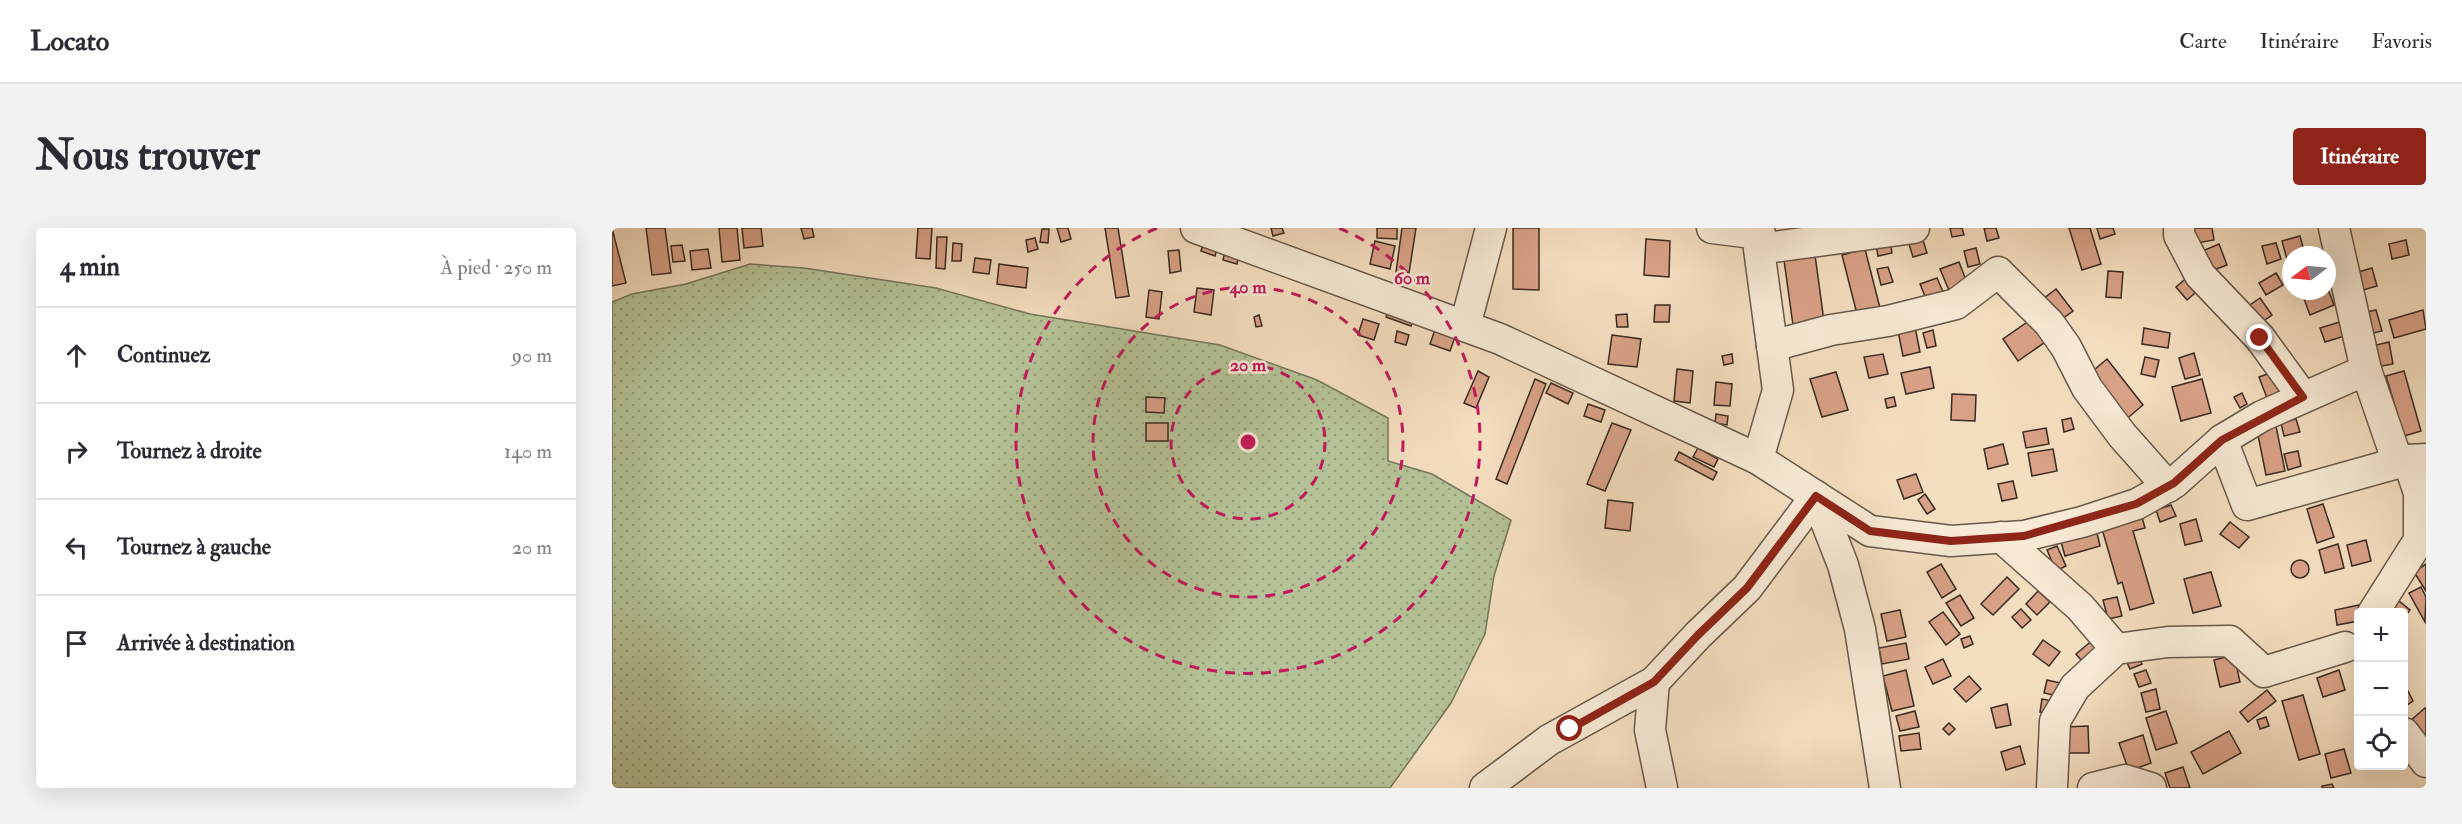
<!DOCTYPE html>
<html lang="fr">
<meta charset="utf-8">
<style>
body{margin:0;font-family:"IM FELL Double Pica",serif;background:#f2f2f3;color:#2b2b33}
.controls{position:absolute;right:18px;bottom:18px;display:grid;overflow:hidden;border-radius:6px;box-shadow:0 6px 24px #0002}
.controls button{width:54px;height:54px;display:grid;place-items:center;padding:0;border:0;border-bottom:2px solid #e1e1e2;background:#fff;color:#2b2b33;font:30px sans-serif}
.compass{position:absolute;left:1670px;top:18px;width:54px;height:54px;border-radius:50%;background:#fff;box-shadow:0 6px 24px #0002;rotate:254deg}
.stop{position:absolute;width:18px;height:18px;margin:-14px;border:4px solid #8f2418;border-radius:50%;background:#fff}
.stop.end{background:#8f2418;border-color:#fff;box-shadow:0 2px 6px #0008}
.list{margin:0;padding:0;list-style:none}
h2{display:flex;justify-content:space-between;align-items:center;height:78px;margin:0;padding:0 24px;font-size:26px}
h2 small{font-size:20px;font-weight:400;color:#7c7c81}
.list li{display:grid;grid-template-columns:39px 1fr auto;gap:18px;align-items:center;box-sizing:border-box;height:96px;padding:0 24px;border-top:2px solid #e1e1e2}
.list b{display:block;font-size:22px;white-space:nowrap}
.list em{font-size:20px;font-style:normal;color:#7c7c81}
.icon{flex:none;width:33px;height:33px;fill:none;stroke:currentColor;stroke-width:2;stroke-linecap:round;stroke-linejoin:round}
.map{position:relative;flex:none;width:1814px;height:560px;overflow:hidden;border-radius:6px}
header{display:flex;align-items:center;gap:36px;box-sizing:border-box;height:84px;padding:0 30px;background:#fff;border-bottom:2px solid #e1e1e2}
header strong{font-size:28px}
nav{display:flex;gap:33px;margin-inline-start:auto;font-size:21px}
.intro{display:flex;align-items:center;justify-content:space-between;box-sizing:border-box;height:144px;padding:0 36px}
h1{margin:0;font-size:42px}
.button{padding:15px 27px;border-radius:6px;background:#8f2418;color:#fff;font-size:21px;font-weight:700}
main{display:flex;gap:36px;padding:0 36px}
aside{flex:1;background:#fff;border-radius:6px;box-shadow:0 6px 24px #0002}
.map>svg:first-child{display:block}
.park{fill:url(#park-dots);stroke:#76765c;stroke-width:1.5}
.building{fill:#d9a187;stroke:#382b22;stroke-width:1.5}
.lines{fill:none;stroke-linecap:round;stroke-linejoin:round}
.street-casing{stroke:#67584a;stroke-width:33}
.street{stroke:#f8ead6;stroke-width:30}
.route{stroke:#8f2418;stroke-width:8}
.ring{fill:none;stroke:#c2185b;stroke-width:3;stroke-dasharray:10 8}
.centre{fill:#c2185b;stroke:#f8ead6;stroke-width:3}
.ring-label{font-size:18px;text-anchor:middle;font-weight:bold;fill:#c2185b;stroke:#f8ead6;stroke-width:5;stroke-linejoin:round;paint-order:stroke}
</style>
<header>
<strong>Locato</strong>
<nav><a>Carte</a><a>Itinéraire</a><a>Favoris</a></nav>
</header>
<div class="intro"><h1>Nous trouver</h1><a class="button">Itinéraire</a></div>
<main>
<aside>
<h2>4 min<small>À pied · 250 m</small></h2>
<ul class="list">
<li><svg class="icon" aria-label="ahead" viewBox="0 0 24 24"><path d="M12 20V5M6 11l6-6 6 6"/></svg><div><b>Continuez</b></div><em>90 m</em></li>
<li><svg class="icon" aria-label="right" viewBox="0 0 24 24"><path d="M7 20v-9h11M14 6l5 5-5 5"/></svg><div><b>Tournez à droite</b></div><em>140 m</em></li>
<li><svg class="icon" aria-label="left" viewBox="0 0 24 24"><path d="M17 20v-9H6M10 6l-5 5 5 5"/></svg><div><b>Tournez à gauche</b></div><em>20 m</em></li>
<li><svg class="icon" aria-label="arrive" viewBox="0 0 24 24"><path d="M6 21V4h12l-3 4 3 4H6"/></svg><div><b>Arrivée à destination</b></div></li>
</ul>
</aside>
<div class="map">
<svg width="1814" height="560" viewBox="0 0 1814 560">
<defs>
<pattern id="park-dots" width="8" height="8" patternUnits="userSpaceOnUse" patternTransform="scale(1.5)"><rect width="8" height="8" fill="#b5c297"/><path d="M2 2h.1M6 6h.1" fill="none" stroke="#949e7b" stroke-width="1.8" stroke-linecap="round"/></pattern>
</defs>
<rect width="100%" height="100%" fill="#f4dec0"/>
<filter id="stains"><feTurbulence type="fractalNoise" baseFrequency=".00333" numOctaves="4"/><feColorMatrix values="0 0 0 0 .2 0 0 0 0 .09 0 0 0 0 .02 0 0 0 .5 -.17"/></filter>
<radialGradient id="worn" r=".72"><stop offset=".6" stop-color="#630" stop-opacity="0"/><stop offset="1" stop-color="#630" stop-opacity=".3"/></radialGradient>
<polygon class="park" points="138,36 192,40 324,60 418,86 608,117 705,152 776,190 776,233 820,246 899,292 882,348 873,406 839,475 778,560 0,560 0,74 20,66 74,56"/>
<g class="building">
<polygon points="0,0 14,55 0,58"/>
<polygon points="34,0 53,0 59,45 40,47"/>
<polygon points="107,0 125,0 128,32 110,34"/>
<polygon points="130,0 149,0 151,18 132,20"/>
<polygon points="189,0 200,0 202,9 192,11"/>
<polygon points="306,0 320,0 318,31 304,30"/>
<polygon points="445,0 456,0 459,11 449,14"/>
<polygon points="493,0 506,0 517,68 504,70"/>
<polygon points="659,0 670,0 672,5 661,8"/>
<polygon points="765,0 785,0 785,11 765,10"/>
<polygon points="790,0 804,0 797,45 784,44"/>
<polygon points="901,0 927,0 927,62 901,61"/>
<polygon points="1338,0 1350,0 1352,7 1340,9"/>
<polygon points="1372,0 1384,0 1387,10 1375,13"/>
<polygon points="1457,0 1478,0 1489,36 1470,42"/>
<polygon points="1485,0 1501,0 1503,6 1488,11"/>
<polygon points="1576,0 1600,0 1602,12 1579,16"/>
<polygon points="430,1 437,1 436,15 428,14"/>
<polygon points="1688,8 1693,27 1679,27 1679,34 1676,35 1670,13"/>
<polygon points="325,9 335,9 333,41 324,40"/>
<polygon points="1310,9 1315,25 1301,29 1296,13"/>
<polygon points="423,10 426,21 416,24 414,12"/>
<polygon points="1034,11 1058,13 1057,49 1032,47"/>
<polygon points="1794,12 1797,27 1780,31 1777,16"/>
<polygon points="592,13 606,17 603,28 589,23"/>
<polygon points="763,13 783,18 778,41 758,36"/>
<polygon points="1278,13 1280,25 1266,28 1264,16"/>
<polygon points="341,15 350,16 349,33 340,33"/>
<polygon points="1664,15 1669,31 1655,36 1650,18"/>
<polygon points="1607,16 1615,37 1594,45 1586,25"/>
<polygon points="70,17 73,33 61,34 59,18"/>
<polygon points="1364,20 1368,36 1356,39 1352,23"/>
<polygon points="96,21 99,40 80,42 78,23"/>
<polygon points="1253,21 1268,80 1245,86 1230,27"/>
<polygon points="567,22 569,43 558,45 556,23"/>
<polygon points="613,23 627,26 625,36 611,32"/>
<polygon points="1203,27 1212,93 1181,97 1172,32"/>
<polygon points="363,30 379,32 377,46 361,44"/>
<polygon points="1347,34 1357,60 1339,67 1328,41"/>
<polygon points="387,36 416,40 414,60 385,56"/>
<polygon points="1276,39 1281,54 1269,57 1265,41"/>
<polygon points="1760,40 1765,58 1744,64 1739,46"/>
<polygon points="1496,43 1511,44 1509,70 1494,69"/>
<polygon points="1664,45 1671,57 1654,67 1647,55"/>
<polygon points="1579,46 1590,59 1575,72 1564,59"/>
<polygon points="1325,50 1332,66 1315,73 1308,56"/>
<polygon points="585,60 602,62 599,87 582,84"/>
<polygon points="1444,61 1461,83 1443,96 1427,74"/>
<polygon points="1716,61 1722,77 1698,87 1692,71"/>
<polygon points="537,62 550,64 547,91 534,89"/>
<polygon points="1648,70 1660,87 1647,96 1635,79"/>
<polygon points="1043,77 1058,77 1057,94 1042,94"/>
<polygon points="778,78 803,87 799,98 774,89"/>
<polygon points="1764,82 1770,103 1756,106 1750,85"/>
<polygon points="1811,82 1814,101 1782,110 1777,92"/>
<polygon points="1015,86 1016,99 1005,99 1004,87"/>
<polygon points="647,87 650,98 644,99 642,89"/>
<polygon points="1424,88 1439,110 1406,133 1391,111"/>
<polygon points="751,91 767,96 762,112 746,107"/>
<polygon points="1731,93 1736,107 1713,114 1708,100"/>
<polygon points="824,99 844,106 838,123 818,116"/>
<polygon points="1303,99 1308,124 1291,128 1286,103"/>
<polygon points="1532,100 1558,105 1556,120 1530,116"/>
<polygon points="1321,102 1324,118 1315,120 1311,105"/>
<polygon points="785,103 797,107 794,117 783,114"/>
<polygon points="1000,107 1029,111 1025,139 996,136"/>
<polygon points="1777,114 1781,136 1765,139 1760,118"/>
<polygon points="1582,125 1588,147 1573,151 1567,130"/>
<polygon points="1120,126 1121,135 1112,137 1110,128"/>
<polygon points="1271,126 1276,146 1257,150 1252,129"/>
<polygon points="1533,129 1547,132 1543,149 1529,146"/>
<polygon points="1495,131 1531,177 1512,193 1476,147"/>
<polygon points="1318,139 1322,160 1294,166 1289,145"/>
<polygon points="1065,141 1081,143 1078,175 1062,173"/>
<polygon points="866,143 877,149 864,180 852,175"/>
<polygon points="1664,143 1672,163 1655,170 1647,149"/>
<polygon points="1792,143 1809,203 1792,208 1774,148"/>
<polygon points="1224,144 1236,182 1210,189 1198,151"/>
<polygon points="923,151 934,156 895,256 884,251"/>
<polygon points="1590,151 1599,185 1569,193 1560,159"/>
<polygon points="1104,154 1120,156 1118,178 1102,177"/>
<polygon points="939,155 961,165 956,176 934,165"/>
<polygon points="1630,165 1635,176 1628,180 1622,169"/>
<polygon points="1340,166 1364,167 1363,193 1339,192"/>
<polygon points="534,169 553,170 552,185 534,184"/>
<polygon points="1282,169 1284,178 1275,180 1273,171"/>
<polygon points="976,176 993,182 989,194 972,188"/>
<polygon points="1104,186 1116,188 1115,197 1103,195"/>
<polygon points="1459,190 1462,201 1452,204 1450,192"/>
<polygon points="1684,191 1688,204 1672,208 1669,195"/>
<rect x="534" y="195" width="22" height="18"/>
<polygon points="1000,195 1019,202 993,263 975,256"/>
<polygon points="1664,198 1673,243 1654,247 1645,202"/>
<polygon points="1434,200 1437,216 1414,220 1411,204"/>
<polygon points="1391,216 1396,236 1376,241 1372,221"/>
<polygon points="1086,220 1106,231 1102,239 1081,229"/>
<polygon points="1441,221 1445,243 1420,248 1416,225"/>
<polygon points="1686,223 1689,238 1676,242 1672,226"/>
<polygon points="1067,224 1105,244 1101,252 1063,232"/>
<polygon points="1304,246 1311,264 1292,271 1285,252"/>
<polygon points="1401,253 1405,270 1390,273 1386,256"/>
<polygon points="1313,266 1323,281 1315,286 1306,272"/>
<polygon points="996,272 1021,275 1018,303 993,300"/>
<polygon points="1711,276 1722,309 1705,315 1695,281"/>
<polygon points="1559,277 1564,288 1548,294 1544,282"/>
<polygon points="1530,289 1533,300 1521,303 1542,375 1518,382 1510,354 1506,356 1490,301"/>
<polygon points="1584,291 1590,313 1573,317 1568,296"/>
<polygon points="1618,294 1637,309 1627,320 1608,306"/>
<polygon points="1485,305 1488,318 1453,328 1449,314"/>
<polygon points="1754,312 1759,333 1740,338 1735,317"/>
<polygon points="1726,316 1732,340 1713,345 1707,322"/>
<polygon points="1445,318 1454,338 1444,343 1435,322"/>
<circle cx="1688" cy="341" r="9"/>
<polygon points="1329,336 1344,361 1330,370 1315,344"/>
<polygon points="1814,336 1814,363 1802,344"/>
<polygon points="1599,344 1609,378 1581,385 1572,351"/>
<polygon points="1395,349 1407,361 1381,387 1369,376"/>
<polygon points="1809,359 1814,369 1813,394 1797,365"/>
<polygon points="1426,363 1438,374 1425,387 1414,376"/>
<polygon points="1348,367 1362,390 1349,398 1334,375"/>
<polygon points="1505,369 1510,388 1496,391 1491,372"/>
<polygon points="1782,369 1798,382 1792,390 1792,385 1770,385"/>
<polygon points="1747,377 1746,393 1725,397 1723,382"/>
<polygon points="1409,381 1419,392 1410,400 1400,389"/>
<polygon points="1288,382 1294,409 1275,413 1269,386"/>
<polygon points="1331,384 1348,406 1334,417 1317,394"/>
<polygon points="1358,408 1361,416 1352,420 1349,411"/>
<polygon points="1482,411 1492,423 1474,438 1464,426"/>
<polygon points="1431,412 1448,424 1437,438 1421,426"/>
<polygon points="1294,415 1297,431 1270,436 1267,420"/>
<polygon points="1524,422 1530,436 1518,441 1512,428"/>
<polygon points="1622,427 1628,454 1608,459 1602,432"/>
<polygon points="1331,431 1339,448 1321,456 1313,439"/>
<polygon points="1294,442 1302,478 1280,483 1271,448"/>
<polygon points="1534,442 1539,455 1527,459 1522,446"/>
<polygon points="1727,442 1733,462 1711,469 1705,450"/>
<polygon points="1357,448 1369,461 1354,474 1342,461"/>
<polygon points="1435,452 1453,456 1451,469 1432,465"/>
<polygon points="1792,455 1801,473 1792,479"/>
<polygon points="1544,461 1548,481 1534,484 1529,465"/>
<polygon points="1655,462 1664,473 1636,494 1628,484"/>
<polygon points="1691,467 1708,526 1687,532 1670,473"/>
<polygon points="1430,471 1441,473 1439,485 1428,484"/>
<polygon points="1395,476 1399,497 1384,500 1379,480"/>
<polygon points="1813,480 1814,480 1814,512 1798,493"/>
<polygon points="1303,483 1307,499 1288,503 1284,488"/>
<polygon points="1554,483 1565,515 1544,522 1534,490"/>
<polygon points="1654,489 1657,498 1648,501 1645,492"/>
<polygon points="1337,495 1343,501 1337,507 1331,501"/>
<polygon points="1476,498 1477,525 1454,525 1453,499"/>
<polygon points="1617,503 1629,525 1591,546 1579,524"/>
<polygon points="1307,505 1309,521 1289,523 1287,508"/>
<polygon points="1531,507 1539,535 1517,543 1507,515"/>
<polygon points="1408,518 1413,536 1394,542 1389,524"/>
<polygon points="1732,521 1739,545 1719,550 1713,526"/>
<polygon points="1571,539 1578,560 1558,560 1553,545"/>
<polygon points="1720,556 1722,560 1710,560 1710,558"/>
</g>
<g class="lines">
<defs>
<g id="street">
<polyline points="584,0 888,111 1146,231 1258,303 1339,313 1412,308 1470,294 1525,276 1562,255 1610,212 1635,277 1796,232 1814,231"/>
<polyline points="1100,0 1148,6"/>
<polyline points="1567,0 1567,7 1588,47 1648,110 1691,169"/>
<polyline points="1722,0 1754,142 1786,235"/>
<polyline points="853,98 879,0"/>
<polyline points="1160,118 1219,102 1276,93 1344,76 1386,44 1437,95 1454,119 1475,160 1510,207 1556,259"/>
<polyline points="1610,212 1650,188 1754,142"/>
<polyline points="1146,231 1166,162 1147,21 1302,0"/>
<polyline points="1389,309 1468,379 1504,421"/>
<polyline points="1761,385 1807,312 1807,265 1796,232"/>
<polyline points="1792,505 1814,534"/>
<polyline points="873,560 937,512 1042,454"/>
<polyline points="1050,560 1038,502 1042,454 1086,407 1135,360 1204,268 1231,337 1248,401 1273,560"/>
<polyline points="1440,560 1443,493 1463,459 1504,421 1556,414 1618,413 1652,444 1733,419"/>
<polyline points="1481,560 1513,552 1539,560"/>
</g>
</defs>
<use href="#street" class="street-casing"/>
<use href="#street" class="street"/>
</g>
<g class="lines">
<polyline class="route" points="958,501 1042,454 1086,407 1135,360 1204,268 1258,303 1339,313 1412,308 1524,276 1562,255 1610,212 1691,169 1648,110"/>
</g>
<g class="ring">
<circle cx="636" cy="214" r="77"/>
<circle cx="636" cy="214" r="155"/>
<path d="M727 0A232 232 0 1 1 545 0"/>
</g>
<circle cx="636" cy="214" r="9" class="centre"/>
<g class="ring-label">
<text x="800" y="56">60 m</text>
<text x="636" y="65">40 m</text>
<text x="636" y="143">20 m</text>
</g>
<rect width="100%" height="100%" filter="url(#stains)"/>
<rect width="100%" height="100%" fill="url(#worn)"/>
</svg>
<div class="controls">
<button>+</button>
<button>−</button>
<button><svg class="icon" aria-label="locate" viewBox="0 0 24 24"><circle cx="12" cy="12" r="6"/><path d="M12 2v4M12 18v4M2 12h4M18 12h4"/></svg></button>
</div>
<svg class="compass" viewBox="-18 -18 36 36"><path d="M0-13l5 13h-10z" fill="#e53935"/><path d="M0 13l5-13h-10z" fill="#7c7c81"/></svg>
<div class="stop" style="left:958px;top:501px"></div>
<div class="stop end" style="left:1648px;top:110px"></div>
</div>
</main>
